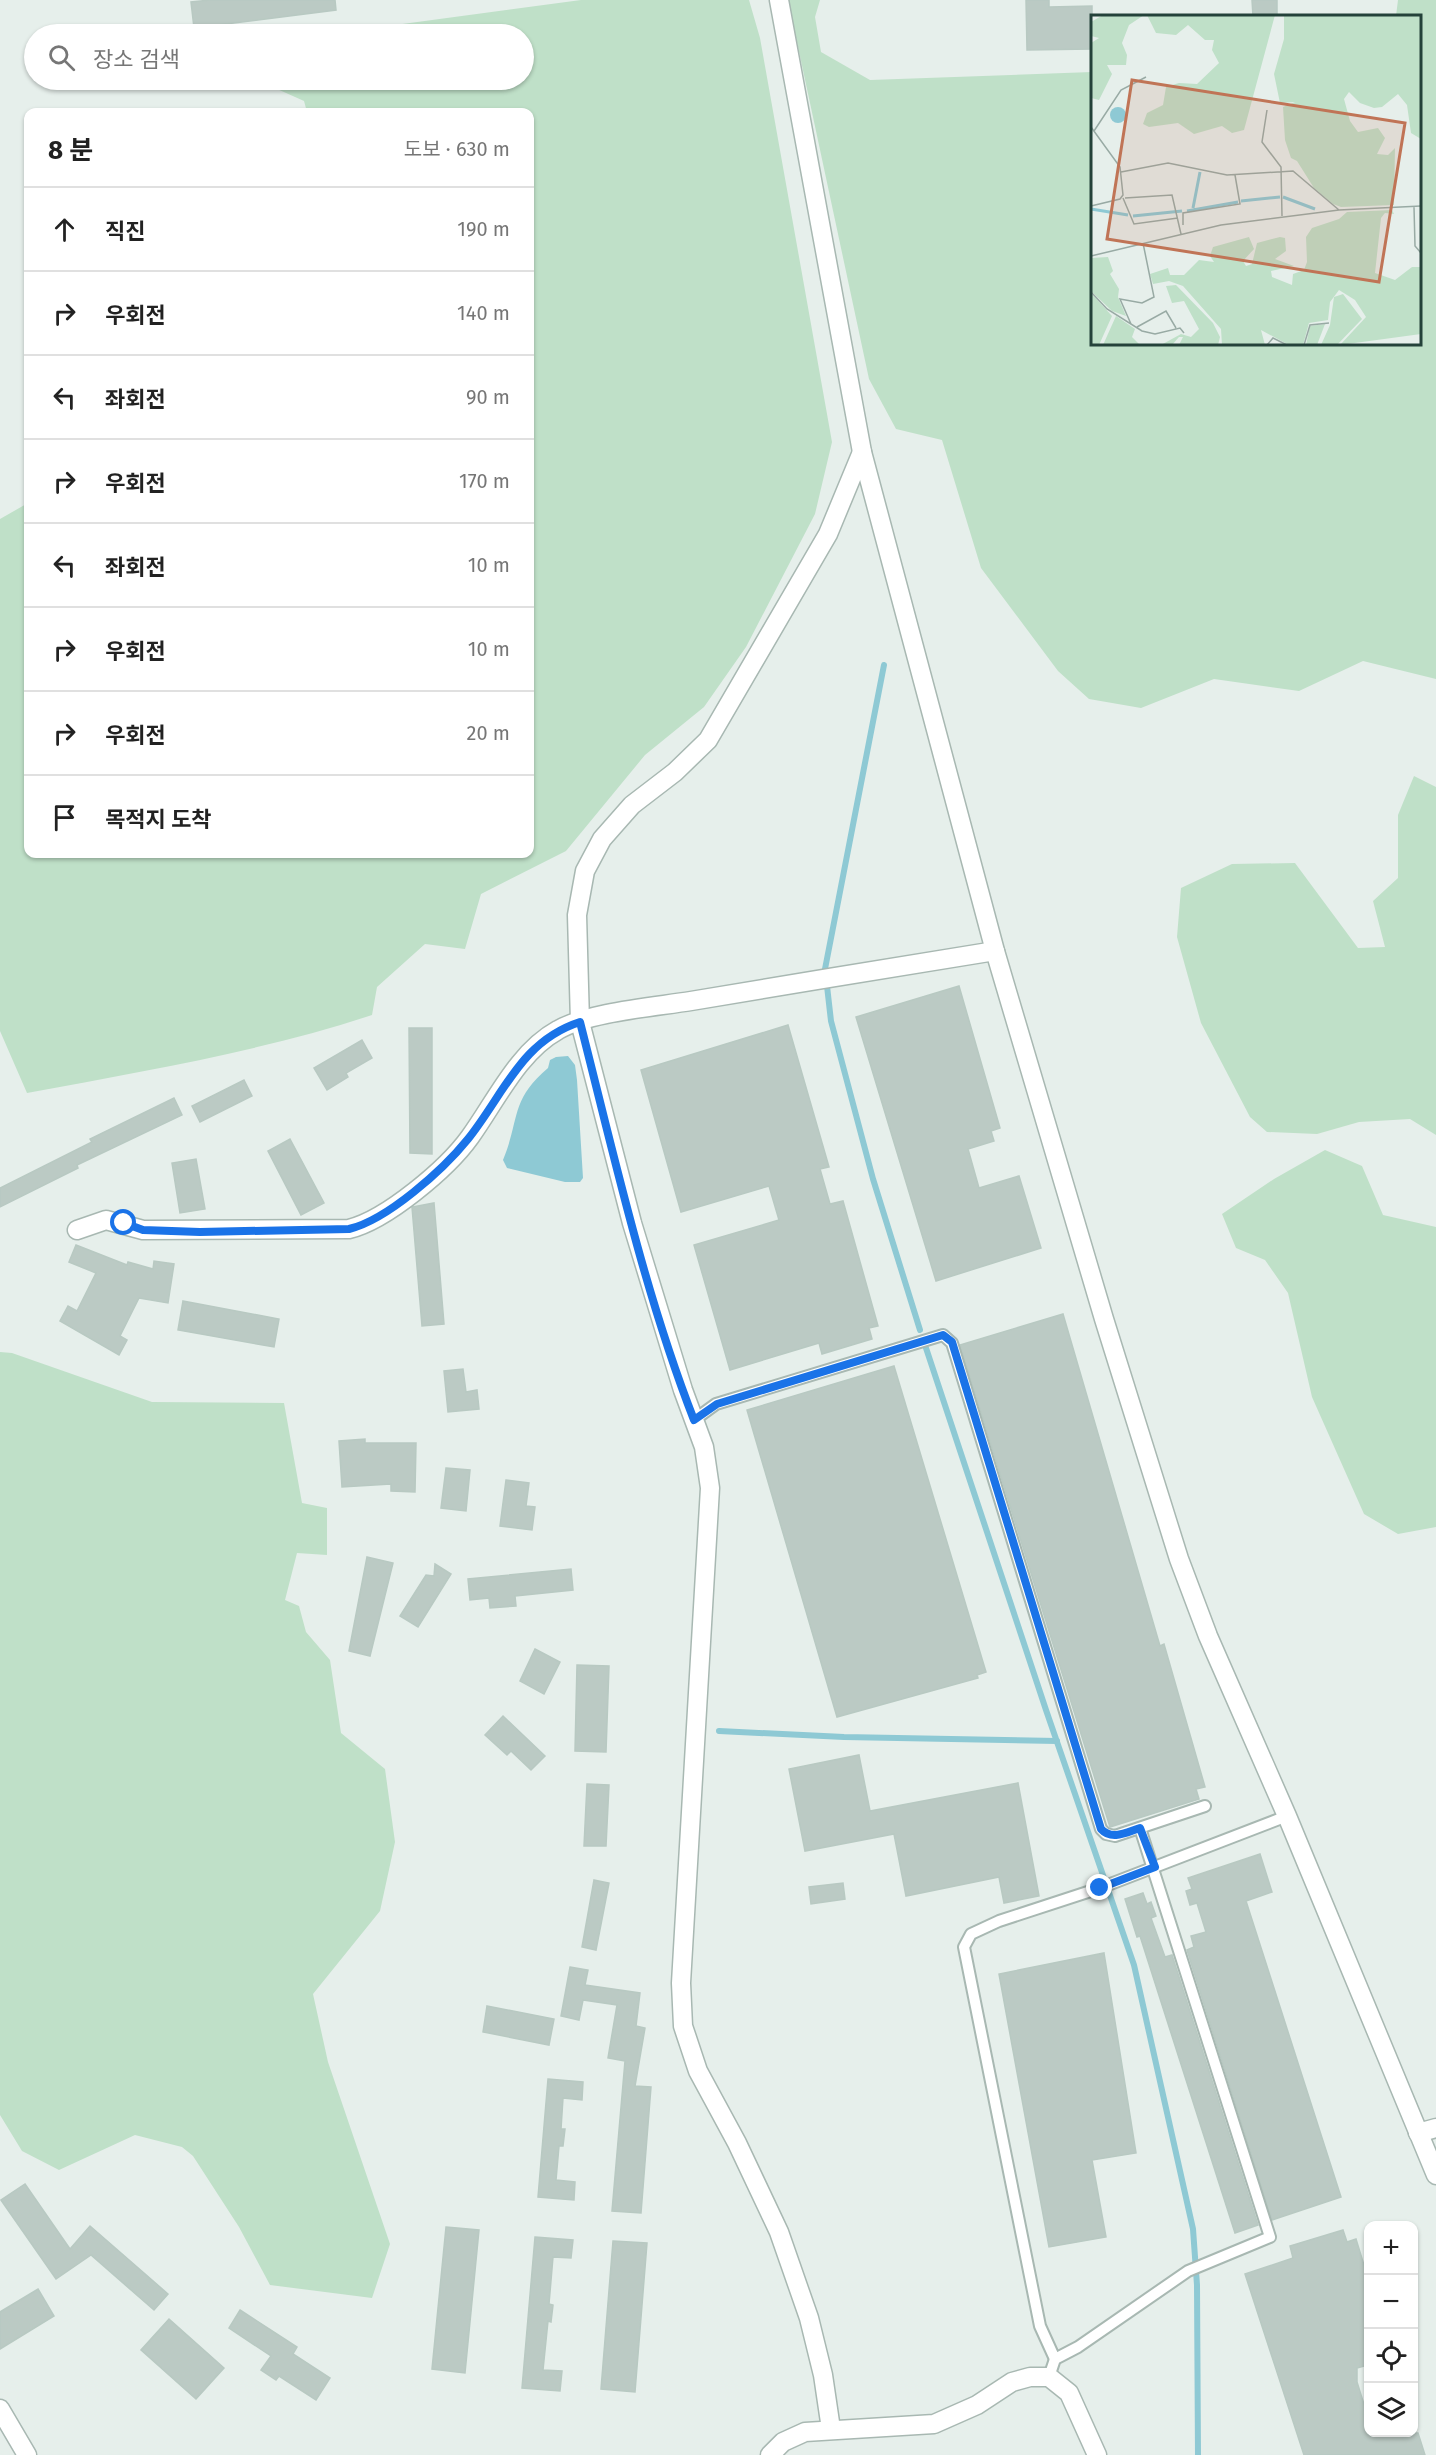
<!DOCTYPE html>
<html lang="ko">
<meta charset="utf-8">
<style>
body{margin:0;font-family:"Fira Sans","Noto Sans KR",sans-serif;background:#f6f6f6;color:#222}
.controls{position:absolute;right:18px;bottom:18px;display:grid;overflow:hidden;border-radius:12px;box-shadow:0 2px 4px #0004}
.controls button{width:54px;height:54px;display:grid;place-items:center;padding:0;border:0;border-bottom:2px solid #e0e0e0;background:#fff;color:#222;font:30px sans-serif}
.stop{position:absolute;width:18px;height:18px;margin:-14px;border:4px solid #1a73e8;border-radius:50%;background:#fff}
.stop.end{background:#1a73e8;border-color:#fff;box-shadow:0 2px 6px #0008}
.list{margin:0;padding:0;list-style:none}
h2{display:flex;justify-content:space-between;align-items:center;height:78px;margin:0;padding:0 24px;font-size:26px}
h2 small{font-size:20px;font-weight:400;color:#767676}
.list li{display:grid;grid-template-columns:39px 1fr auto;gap:18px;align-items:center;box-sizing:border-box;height:84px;padding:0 24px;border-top:2px solid #e0e0e0}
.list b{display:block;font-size:22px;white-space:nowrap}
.list em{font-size:20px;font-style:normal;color:#767676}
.icon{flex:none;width:33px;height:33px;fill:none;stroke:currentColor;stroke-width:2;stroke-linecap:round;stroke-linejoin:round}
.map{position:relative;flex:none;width:1436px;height:2455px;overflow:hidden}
.search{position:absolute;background:#fff;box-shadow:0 2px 4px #0004;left:24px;top:24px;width:510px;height:66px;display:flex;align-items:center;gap:15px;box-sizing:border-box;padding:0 21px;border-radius:33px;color:#767676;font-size:22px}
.panel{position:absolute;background:#fff;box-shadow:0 2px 4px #0004;left:24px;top:108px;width:510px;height:750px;border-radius:12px}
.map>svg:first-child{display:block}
.green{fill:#bfe0c8}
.water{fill:#8ec9d4}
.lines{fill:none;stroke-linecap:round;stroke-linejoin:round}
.stream{stroke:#8ec9d4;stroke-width:6}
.building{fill:#bbcac4;stroke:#b8c9c2;stroke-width:1.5}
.lane-casing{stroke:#a8b8b2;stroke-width:14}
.street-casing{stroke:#a8b8b2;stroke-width:21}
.lane{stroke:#fff;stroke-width:10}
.street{stroke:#fff;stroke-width:18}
.route{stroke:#1a73e8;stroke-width:8}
.inset-river{fill:none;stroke:#8ec9d4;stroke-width:3}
.inset-road{fill:none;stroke:#98aaa4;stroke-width:1.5}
.view{fill:#c07456;fill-opacity:0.15;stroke:#c07456;stroke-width:3}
.inset-edge{fill:none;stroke:#24423a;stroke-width:3}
</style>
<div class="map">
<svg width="1436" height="2455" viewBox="0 0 1436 2455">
<rect width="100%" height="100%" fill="#e6efeb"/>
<g class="green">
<path d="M 581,0 L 749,0 L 760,38 L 832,442 L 815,514 L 746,647 L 704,707 L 645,755 L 566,851 L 481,894 L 465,949 L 425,944 L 377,987 L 372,1015 C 260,1052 143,1071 27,1093 L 0,1031 L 0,519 L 28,503 L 28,854 L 530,854 L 530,112 L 307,112 L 304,101 L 257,80 L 524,80 L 524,34 L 387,34 L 395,25 Z"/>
<polygon points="788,0 820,0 815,17 821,52 870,80 1092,72 1092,344 1420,344 1420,16 1396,16 1398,0 1436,0 1436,679 1363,661 1299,691 1214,679 1141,708 1089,699 1058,671 981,568 942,440 896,429 869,379"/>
<polygon points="1414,776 1436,787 1436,1135 1410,1119 1359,1122 1317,1134 1267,1132 1250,1117 1201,1023 1177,937 1181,888 1232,864 1295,863 1358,948 1385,947 1373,901 1398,878 1398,815"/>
<polygon points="1325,1150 1362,1166 1383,1215 1436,1227 1436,1527 1398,1534 1364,1514 1312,1397 1288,1293 1265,1260 1236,1248 1222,1214 1274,1179"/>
<polygon points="0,1352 12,1353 152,1402 284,1403 302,1503 327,1508 327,1555 297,1553 285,1600 299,1606 306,1632 330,1660 341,1733 385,1769 395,1842 380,1911 313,1994 328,2062 390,2244 372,2298 270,2285 239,2227 193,2156 182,2147 135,2135 59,2170 22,2151 0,2115"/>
</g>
<path class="water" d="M 568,1056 L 575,1065 L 577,1080 L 583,1178 L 580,1182 L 565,1182 L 507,1168 L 503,1160 C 520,1119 510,1100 548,1068 L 550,1060 L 556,1057 Z"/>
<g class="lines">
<g class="stream">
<polyline points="825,969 884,665"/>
<polyline points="827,986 831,1021 873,1179 920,1330"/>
<polyline points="926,1348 1046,1710 1134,1965 1193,2229 1197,2285 1198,2455"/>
<polyline points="719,1731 844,1737 1057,1741"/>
</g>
</g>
<g class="building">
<polygon points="210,0 335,0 336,10 194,28 191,2"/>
<polygon points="1026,0 1049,0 1049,7 1092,6 1092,49 1027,50"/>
<polygon points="1252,0 1277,0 1277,16 1253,16"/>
<polygon points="959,986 1000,1128 991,1131 994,1141 968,1149 979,1188 1019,1176 1041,1248 936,1281 856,1017"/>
<polygon points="788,1025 829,1167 820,1169 830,1204 843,1201 878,1326 869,1328 872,1339 822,1354 819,1343 730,1370 694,1245 779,1220 769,1186 681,1212 641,1070"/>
<polygon points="409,1028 432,1028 432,1154 410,1153"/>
<polygon points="362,1040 372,1058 346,1073 348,1077 327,1090 314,1068"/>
<polygon points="244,1080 252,1096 200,1122 192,1106"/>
<polygon points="174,1098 182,1115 77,1165 78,1168 0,1207 0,1188 92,1142 90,1139"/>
<polygon points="290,1139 324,1203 301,1215 268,1151"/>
<polygon points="196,1159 205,1209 180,1213 172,1163"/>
<polygon points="434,1203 444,1324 422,1326 412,1207"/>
<polygon points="76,1245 127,1265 128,1262 153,1269 154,1261 174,1264 168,1303 139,1298 120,1336 127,1340 119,1355 60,1321 68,1306 77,1311 96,1273 69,1262"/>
<polygon points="183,1301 279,1319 274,1347 178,1330"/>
<polygon points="1063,1314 1160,1646 1164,1644 1205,1787 1196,1789 1199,1799 1110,1827 960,1345"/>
<polygon points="894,1366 986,1672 977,1675 978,1678 837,1717 747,1410"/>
<polygon points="463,1369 466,1392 477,1390 479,1409 448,1412 444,1371"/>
<polygon points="365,1439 365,1443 416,1443 415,1492 391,1491 391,1484 342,1487 339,1441"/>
<polygon points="446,1468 470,1470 466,1511 441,1508"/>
<polygon points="506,1480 529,1483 526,1506 535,1507 532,1530 500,1526"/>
<polygon points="367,1557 393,1563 370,1656 349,1651"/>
<polygon points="435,1564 451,1574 418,1627 400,1616 426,1575 434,1576"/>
<polygon points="571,1569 573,1590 515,1596 516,1606 490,1608 489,1598 470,1600 468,1579"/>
<polygon points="535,1649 560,1662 544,1694 520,1681"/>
<polygon points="577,1665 609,1666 606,1752 575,1751"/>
<polygon points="503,1716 545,1756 531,1770 511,1751 507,1755 485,1735"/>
<polygon points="859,1755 870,1811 1018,1783 1039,1896 1004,1903 999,1877 906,1896 894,1834 805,1851 789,1769"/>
<polygon points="587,1784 609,1785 606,1846 584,1846"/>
<polygon points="1260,1854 1272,1892 1246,1901 1341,2197 1272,2220 1187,1950 1194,1947 1191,1936 1206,1932 1197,1903 1190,1905 1186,1891 1192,1889 1188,1878"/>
<polygon points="594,1880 609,1883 596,1950 582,1947"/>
<polygon points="843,1883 845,1899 811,1904 809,1887"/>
<polygon points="1143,1893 1147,1904 1151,1902 1156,1916 1151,1918 1165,1957 1172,1955 1258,2225 1235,2233 1140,1936 1137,1937 1125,1899"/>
<polygon points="1104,1953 1136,2153 1092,2160 1106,2237 1049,2247 999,1974"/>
<polygon points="570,1967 588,1970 585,1985 640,1993 636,2026 645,2028 635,2086 651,2087 641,2213 612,2211 625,2061 608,2058 617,2005 583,2000 579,2020 561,2016"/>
<polygon points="487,2006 554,2019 549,2045 483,2032"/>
<polygon points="548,2079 583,2082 582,2100 563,2098 561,2129 565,2129 563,2146 559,2146 556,2180 575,2182 574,2200 538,2197"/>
<polygon points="25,2184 70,2249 90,2226 168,2294 154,2310 91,2255 56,2279 1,2200"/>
<polygon points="446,2227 479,2230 465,2373 432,2369"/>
<polygon points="1343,2230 1347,2242 1356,2239 1368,2278 1368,2365 1357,2368 1357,2382 1368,2417 1368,2433 1418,2433 1425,2455 1304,2455 1245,2274 1293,2258 1290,2246"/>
<polygon points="535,2237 573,2240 571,2258 553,2257 549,2304 553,2305 551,2322 548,2321 543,2370 562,2371 560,2391 522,2388"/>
<polygon points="613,2241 647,2243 635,2392 601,2389"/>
<polygon points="38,2289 54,2316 0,2349 0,2312"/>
<polygon points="240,2310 297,2347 293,2354 330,2378 316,2400 279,2376 276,2380 261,2370 271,2356 229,2328"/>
<polygon points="169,2319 224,2368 196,2399 141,2350"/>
</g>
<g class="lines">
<defs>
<g id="lane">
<polyline points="694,1420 716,1404 943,1335 952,1343 1101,1829 1106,1834 1115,1836 1205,1806"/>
<polyline points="1055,2359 1040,2326 964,1947 971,1934 999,1921 1100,1888 1287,1816"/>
<polyline points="1049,2377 1055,2359 1078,2347 1188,2271 1270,2237 1140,1828"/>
</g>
<g id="street">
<polyline points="779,0 862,452 995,951 1104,1319 1179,1559 1208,1636 1287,1816 1436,2175"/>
<path d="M 77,1230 L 106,1220 L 143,1230 L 349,1229 C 386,1220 447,1169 470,1137 C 496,1101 518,1052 558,1030 C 589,1012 654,1007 691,1001 C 792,984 894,967 995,951"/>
<polyline points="1418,2133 1436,2128"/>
<polyline points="0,2409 27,2455"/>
<polyline points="831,2429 823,2375 809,2318 779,2232 737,2143 698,2071 683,2026 681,1983 710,1488 704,1447 683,1390 632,1223 580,1022 577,915 585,871 602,839 632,805 675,772 708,740 828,534 862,452"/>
<polyline points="770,2455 783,2442 805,2432 934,2424 977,2405 1012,2382 1030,2377 1049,2377 1069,2393 1097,2455"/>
</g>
</defs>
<use href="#lane" class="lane-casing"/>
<use href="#street" class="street-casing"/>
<use href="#lane" class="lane"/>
<use href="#street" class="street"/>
</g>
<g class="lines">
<path class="route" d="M 124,1223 L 143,1230 L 200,1232 L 349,1229 C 387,1220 443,1170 468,1139 C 504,1094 521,1041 580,1022 C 614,1155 644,1292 694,1420 L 717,1404 L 943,1335 L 952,1342 L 1101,1829 C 1112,1841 1127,1832 1140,1828 L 1155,1867 L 1100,1888"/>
</g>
<g transform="translate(1091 15)">
<rect width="330" height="330" fill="#e6efeb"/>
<path d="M 12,0 L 53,0 L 38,10 L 31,28 L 36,40 L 35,50 L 16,50 L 21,59 L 8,85 L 0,83 L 0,28 L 8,23 L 0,21 L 0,7 ZM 56,0 L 184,0 L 153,115 L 141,118 L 131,111 L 103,119 L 87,108 L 58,112 L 52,109 L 56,98 L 72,90 L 75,72 L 88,68 L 106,69 L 128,48 L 121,35 L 123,25 L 114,25 L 97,10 L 85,20 L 65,18 ZM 193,0 L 330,0 L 330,124 L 320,118 L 316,90 L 307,79 L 291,92 L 283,93 L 269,88 L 258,77 L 253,84 L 259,106 L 267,117 L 287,113 L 294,123 L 286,139 L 297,140 L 304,133 L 303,190 L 250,192 L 242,189 L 223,173 L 206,146 L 200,143 L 194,125 L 192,92 L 204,87 L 189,88 L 183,59 L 193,24 ZM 301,195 L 303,199 L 294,198 L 290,203 L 284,258 L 304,265 L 321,252 L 330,252 L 330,319 L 249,330 L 275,302 L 264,285 L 248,275 L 239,287 L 237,305 L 218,308 L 212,330 L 198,330 L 170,315 L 174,330 L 131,330 L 130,314 L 92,271 L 78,266 L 62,269 L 59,259 L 77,253 L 79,260 L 93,260 L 108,245 L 123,247 L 119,241 L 122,232 L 158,222 L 163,234 L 152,246 L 155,251 L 161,249 L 166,228 L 189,222 L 194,223 L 195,236 L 184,244 L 203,251 L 180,256 L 181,262 L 201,270 L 202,259 L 213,255 L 216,247 L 215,222 L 221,213 L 248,204 L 256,197 ZM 17,242 L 22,256 L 19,259 L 28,274 L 27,282 L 35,301 L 21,296 L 0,276 L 0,243 ZM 85,270 L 122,308 L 129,322 L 127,330 L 88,330 L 92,322 L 88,322 L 81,330 L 70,330 L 90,319 L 100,322 L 108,314 L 93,286 L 81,288 L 75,271 ZM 0,278 L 21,301 L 8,330 L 0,330 ZM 252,279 L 271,304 L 246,330 L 230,330 L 239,310 L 243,282 ZM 25,301 L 44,314 L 41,322 L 49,330 L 12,330 ZM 234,309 L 226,330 L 215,330 L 219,311 Z" fill="#bfe0c8"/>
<path d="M19 100a8 8 0 1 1 16 0a8 8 0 1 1-16 0Z" fill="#8ec9d4"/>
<path class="inset-river" d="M 192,182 L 224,194M 150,186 L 189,182M 102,193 L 109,157M 0,194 L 37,200M 96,196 L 147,187M 42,201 L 91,196"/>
<path class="inset-road" d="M 176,95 L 171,127 L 190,152 L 191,201M 0,112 L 29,152 L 32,180 L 29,184 L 0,191M 3,116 L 30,75 L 55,62M 30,157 L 77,148 L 136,160 L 202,156 L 248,195M 32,183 L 43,209 L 87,203M 34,183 L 81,180 L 90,219M 323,192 L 324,231 L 330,238M 92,210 L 92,198 L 149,189 L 144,160M 0,241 L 130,210 L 248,195 L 330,191M 0,277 L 16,294 L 51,316 L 64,319 L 89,313 L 93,318M 40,309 L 29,284 L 51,288 L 63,282 L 52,228M 46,312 L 75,296 L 85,313M 176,330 L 182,323 L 196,330M 213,330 L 219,310 L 238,308"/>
<path class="view" d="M 41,65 L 314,108 L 288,267 L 16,224 Z"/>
<rect width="330" height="330" class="inset-edge"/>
</g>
</svg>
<div class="controls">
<button>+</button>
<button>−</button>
<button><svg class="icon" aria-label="locate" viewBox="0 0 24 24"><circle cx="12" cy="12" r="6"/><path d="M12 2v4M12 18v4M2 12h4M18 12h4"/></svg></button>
<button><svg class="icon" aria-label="layers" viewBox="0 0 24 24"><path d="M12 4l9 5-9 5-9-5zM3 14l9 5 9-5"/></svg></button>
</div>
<div class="stop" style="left:124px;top:1223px"></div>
<div class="stop end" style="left:1100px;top:1888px"></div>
<div class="search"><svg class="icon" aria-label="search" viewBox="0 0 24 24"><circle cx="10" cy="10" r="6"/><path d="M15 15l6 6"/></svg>장소 검색</div>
<section class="panel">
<h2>8 분<small>도보 · 630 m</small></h2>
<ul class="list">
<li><svg class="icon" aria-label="ahead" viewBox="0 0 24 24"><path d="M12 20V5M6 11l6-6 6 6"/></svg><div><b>직진</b></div><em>190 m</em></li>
<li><svg class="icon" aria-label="right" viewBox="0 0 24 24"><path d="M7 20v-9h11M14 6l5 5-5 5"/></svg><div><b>우회전</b></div><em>140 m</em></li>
<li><svg class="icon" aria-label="left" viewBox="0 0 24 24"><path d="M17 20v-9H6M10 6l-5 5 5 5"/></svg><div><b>좌회전</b></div><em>90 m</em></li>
<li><svg class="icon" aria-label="right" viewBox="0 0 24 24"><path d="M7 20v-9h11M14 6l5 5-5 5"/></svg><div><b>우회전</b></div><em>170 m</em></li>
<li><svg class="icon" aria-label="left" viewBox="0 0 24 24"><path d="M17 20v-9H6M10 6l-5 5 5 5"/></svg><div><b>좌회전</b></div><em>10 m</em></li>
<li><svg class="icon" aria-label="right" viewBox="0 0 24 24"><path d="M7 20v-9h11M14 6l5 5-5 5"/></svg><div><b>우회전</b></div><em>10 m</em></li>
<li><svg class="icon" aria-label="right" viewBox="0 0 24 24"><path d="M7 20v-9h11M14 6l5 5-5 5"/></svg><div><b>우회전</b></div><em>20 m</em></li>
<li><svg class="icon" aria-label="arrive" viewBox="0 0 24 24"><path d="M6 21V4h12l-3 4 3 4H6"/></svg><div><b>목적지 도착</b></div></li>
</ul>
</section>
</div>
